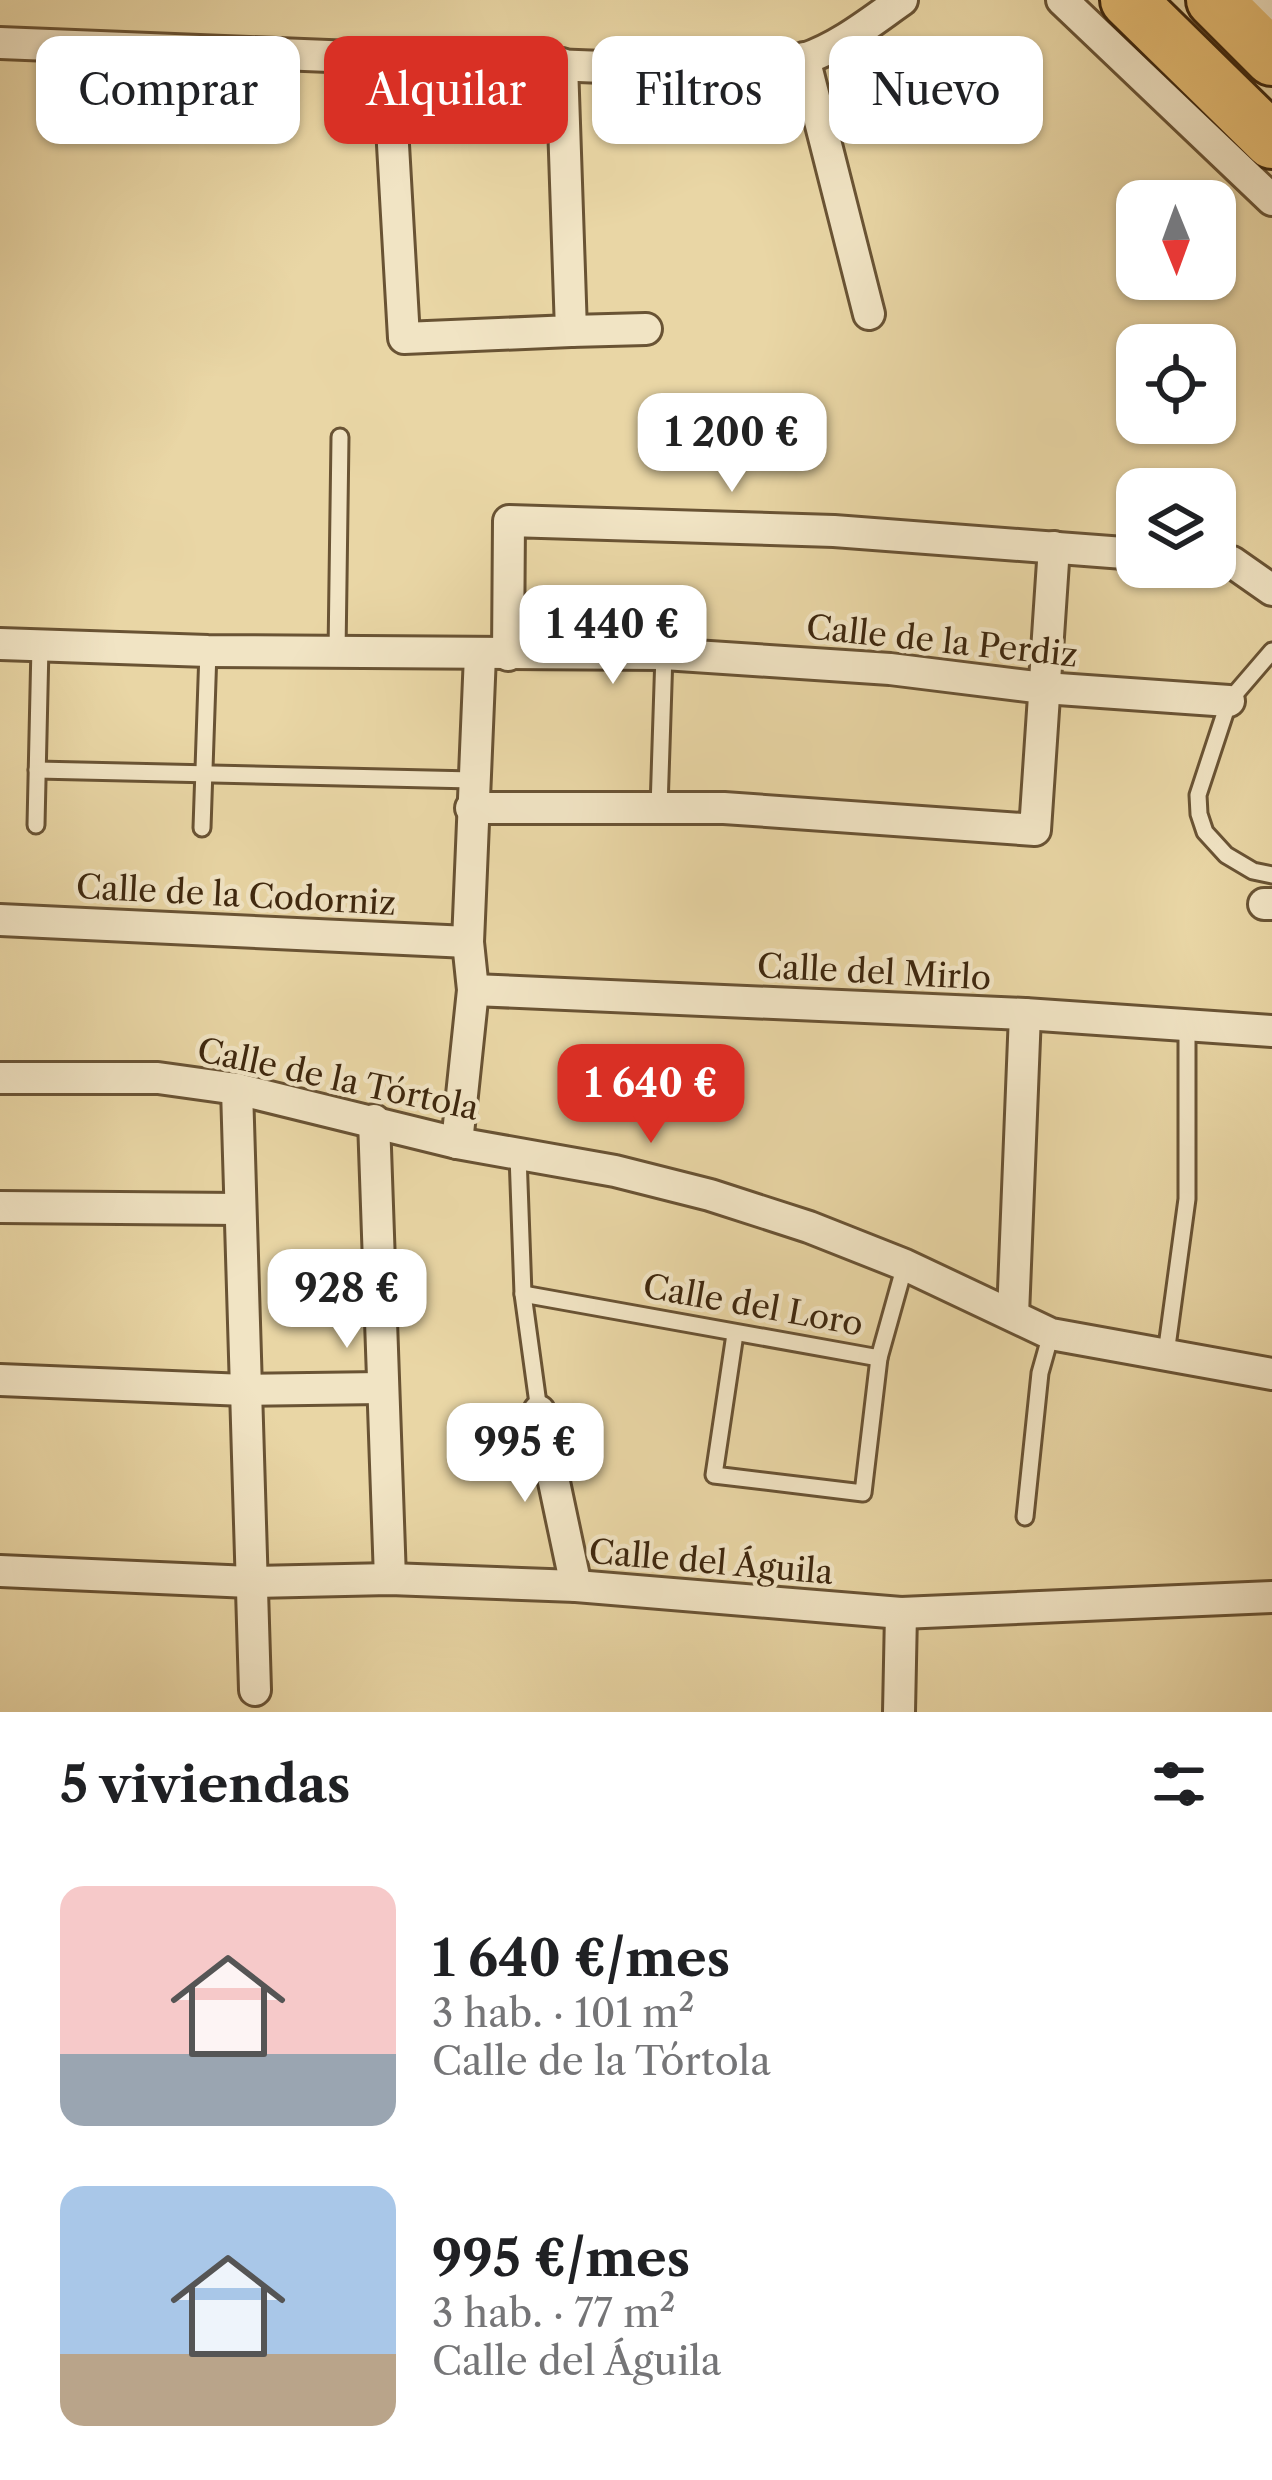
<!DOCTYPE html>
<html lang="es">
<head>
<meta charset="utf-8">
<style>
	:root { --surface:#fff; --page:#f6f6f6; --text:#202124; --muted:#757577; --accent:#d93025 }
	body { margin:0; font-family:"Libre Caslon Text",serif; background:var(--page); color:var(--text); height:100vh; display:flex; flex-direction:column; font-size:45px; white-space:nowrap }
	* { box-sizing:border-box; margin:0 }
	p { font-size:39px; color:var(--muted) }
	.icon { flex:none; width:66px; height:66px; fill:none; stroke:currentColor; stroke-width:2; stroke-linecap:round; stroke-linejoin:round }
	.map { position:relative; height:1712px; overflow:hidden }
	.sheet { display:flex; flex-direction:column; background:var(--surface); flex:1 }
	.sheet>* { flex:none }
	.banner { position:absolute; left:36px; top:36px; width:1200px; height:108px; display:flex; gap:24px }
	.needle { width:78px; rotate:179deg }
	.buttons { position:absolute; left:1116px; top:180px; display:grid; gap:24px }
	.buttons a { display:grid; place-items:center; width:120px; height:120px; border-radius:24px; background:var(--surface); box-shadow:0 3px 9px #0004; font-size:60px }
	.price { position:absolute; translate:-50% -102px; padding:0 27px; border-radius:24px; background:#fff; color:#222; font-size:39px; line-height:78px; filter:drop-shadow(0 3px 6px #0008) }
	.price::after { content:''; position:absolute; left:50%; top:72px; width:36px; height:27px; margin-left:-18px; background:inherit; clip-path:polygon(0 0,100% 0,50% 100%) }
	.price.current { background:var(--accent); color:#fff }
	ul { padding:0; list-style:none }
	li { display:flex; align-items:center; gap:36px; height:300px; padding:0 60px }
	li span { display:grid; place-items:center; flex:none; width:336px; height:240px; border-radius:24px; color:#555 }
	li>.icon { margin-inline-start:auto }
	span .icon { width:144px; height:144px; fill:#fffc; stroke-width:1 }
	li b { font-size:51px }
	h2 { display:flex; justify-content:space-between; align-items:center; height:144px; padding:0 60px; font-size:51px }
	.tag { padding:0 42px; border-radius:24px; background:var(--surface); box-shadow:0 3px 9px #0004; font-size:42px; line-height:108px }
	.tag.current { background:var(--accent); color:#fff }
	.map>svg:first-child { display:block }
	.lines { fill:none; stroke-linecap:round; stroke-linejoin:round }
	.lane-casing { stroke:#695334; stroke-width:21 }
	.street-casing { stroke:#695334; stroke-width:36 }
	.secondary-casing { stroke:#3e270e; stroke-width:48 }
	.highway-casing { stroke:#3e270e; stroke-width:60 }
	.lane { stroke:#f1e4c4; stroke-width:15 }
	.street { stroke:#f1e4c4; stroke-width:30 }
	.secondary { stroke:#f1e4c4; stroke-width:42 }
	.highway { stroke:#e4bb72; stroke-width:54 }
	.labels { text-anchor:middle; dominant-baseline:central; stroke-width:9; stroke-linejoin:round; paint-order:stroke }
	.street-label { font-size:33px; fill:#3e270e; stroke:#f1e4c4 }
</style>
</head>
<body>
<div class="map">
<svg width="1272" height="1712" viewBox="0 0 1272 1712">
	<rect width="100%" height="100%" fill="#e9d6a5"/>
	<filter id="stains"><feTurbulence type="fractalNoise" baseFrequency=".00167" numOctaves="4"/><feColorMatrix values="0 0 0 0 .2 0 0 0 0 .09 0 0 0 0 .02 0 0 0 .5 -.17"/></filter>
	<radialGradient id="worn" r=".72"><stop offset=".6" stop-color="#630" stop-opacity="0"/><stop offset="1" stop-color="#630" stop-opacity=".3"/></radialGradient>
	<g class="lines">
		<g class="lane-casing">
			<g id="lane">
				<path d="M1272,651L1229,701L1198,795L1199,814L1205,832L1226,855L1253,871L1272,875"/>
				<path d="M337,653L340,437"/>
				<path d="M37,770L473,780"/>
				<path d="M659,808L664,654"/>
				<path d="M36,825L40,646"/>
				<path d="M202,828L208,651"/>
				<path d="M518,1155L523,1294L539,1411"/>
				<path d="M523,1294L879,1358L905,1265"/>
				<path d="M735,1334L714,1475L863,1493L879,1358"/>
				<path d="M1166,1354L1187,1199V1027"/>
				<path d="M1025,1517L1040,1373L1051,1334"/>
			</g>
		</g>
		<g class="street-casing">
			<g id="street">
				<path d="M1062,0L1272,200"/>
				<path d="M0,43L680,70C720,68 765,71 804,59C840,47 872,21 902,0"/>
				<path d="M388,57L404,338L571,331L562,64"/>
				<path d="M804,58L869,314"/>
				<path d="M571,331L646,329"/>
				<path d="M1215,561L1232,562L1272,590"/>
				<path d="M0,644L208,651L664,654L890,669L1044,688L1229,701"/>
				<path d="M508,655L509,521L834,531L1137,554"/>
				<path d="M471,808H724L1035,830L1054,547"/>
				<path d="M1264,904H1272"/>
				<path d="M0,920L468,942"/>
				<path d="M473,990L1025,1014L1272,1031"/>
				<path d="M0,1078H158L237,1089L457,1143L615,1171L710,1195L809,1227L905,1265L1051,1334L1272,1374"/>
				<path d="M237,1089L255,1690"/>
				<path d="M374,1120L390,1579"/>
				<path d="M457,1143L473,990L468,942L480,655"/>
				<path d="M0,1207L239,1209"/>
				<path d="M1013,1315L1025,1014"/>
				<path d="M0,1380L245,1390L381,1388"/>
				<path d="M539,1411L576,1586"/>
				<path d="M0,1571L250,1582L390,1579L576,1586L901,1613L1272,1597"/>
				<path d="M899,1712L901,1613"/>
			</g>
		</g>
		<g class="secondary-casing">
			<path id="secondary" d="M1267,0L1272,5"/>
		</g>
		<g class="highway-casing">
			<g id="highway">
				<path d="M1128,0L1272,141"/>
				<path d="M1214,0L1272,58"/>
			</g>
		</g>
		<use href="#lane" class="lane"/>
		<use href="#street" class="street"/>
		<use href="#secondary" class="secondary"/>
		<use href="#highway" class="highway"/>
	</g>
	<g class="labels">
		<g class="street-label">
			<text transform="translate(942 641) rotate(6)">Calle de la Perdiz</text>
			<text transform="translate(236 895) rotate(3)">Calle de la Codorniz</text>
			<text transform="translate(874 972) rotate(3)">Calle del Mirlo</text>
			<text transform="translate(338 1079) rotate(12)">Calle de la Tórtola</text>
			<text transform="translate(753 1305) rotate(10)">Calle del Loro</text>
			<text transform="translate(711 1562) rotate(5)">Calle del Águila</text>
		</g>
	</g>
	<rect width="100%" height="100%" filter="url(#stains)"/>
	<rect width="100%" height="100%" fill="url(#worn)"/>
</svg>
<div class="buttons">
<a><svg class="needle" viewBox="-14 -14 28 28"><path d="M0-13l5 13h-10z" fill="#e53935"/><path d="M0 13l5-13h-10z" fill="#757577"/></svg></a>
<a><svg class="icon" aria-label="locate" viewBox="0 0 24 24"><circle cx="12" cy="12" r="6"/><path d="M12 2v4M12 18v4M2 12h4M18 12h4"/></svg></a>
<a><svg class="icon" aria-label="layers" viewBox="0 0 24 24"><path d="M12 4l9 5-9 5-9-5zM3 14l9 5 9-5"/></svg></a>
</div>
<b class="price" style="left:732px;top:495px">1 200 €</b>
<b class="price" style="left:613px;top:687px">1 440 €</b>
<b class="price current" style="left:651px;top:1146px">1 640 €</b>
<b class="price" style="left:347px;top:1351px">928 €</b>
<b class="price" style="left:525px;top:1505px">995 €</b>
<div class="banner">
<a class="tag">Comprar</a>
<a class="tag current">Alquilar</a>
<a class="tag">Filtros</a>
<a class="tag">Nuevo</a>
</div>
</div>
<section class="sheet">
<h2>5 viviendas<svg class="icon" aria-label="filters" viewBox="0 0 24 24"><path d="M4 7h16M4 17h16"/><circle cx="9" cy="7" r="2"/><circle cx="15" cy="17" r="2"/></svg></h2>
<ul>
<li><span style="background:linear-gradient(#f6c9c9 70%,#9aa5b1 0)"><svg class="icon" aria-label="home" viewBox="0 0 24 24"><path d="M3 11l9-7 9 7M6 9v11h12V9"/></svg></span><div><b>1 640 €/mes</b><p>3 hab. · 101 m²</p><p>Calle de la Tórtola</p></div></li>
<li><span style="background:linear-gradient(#a9c7e8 70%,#b9a48a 0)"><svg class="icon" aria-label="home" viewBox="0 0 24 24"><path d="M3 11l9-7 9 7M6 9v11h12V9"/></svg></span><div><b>995 €/mes</b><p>3 hab. · 77 m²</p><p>Calle del Águila</p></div></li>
</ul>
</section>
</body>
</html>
